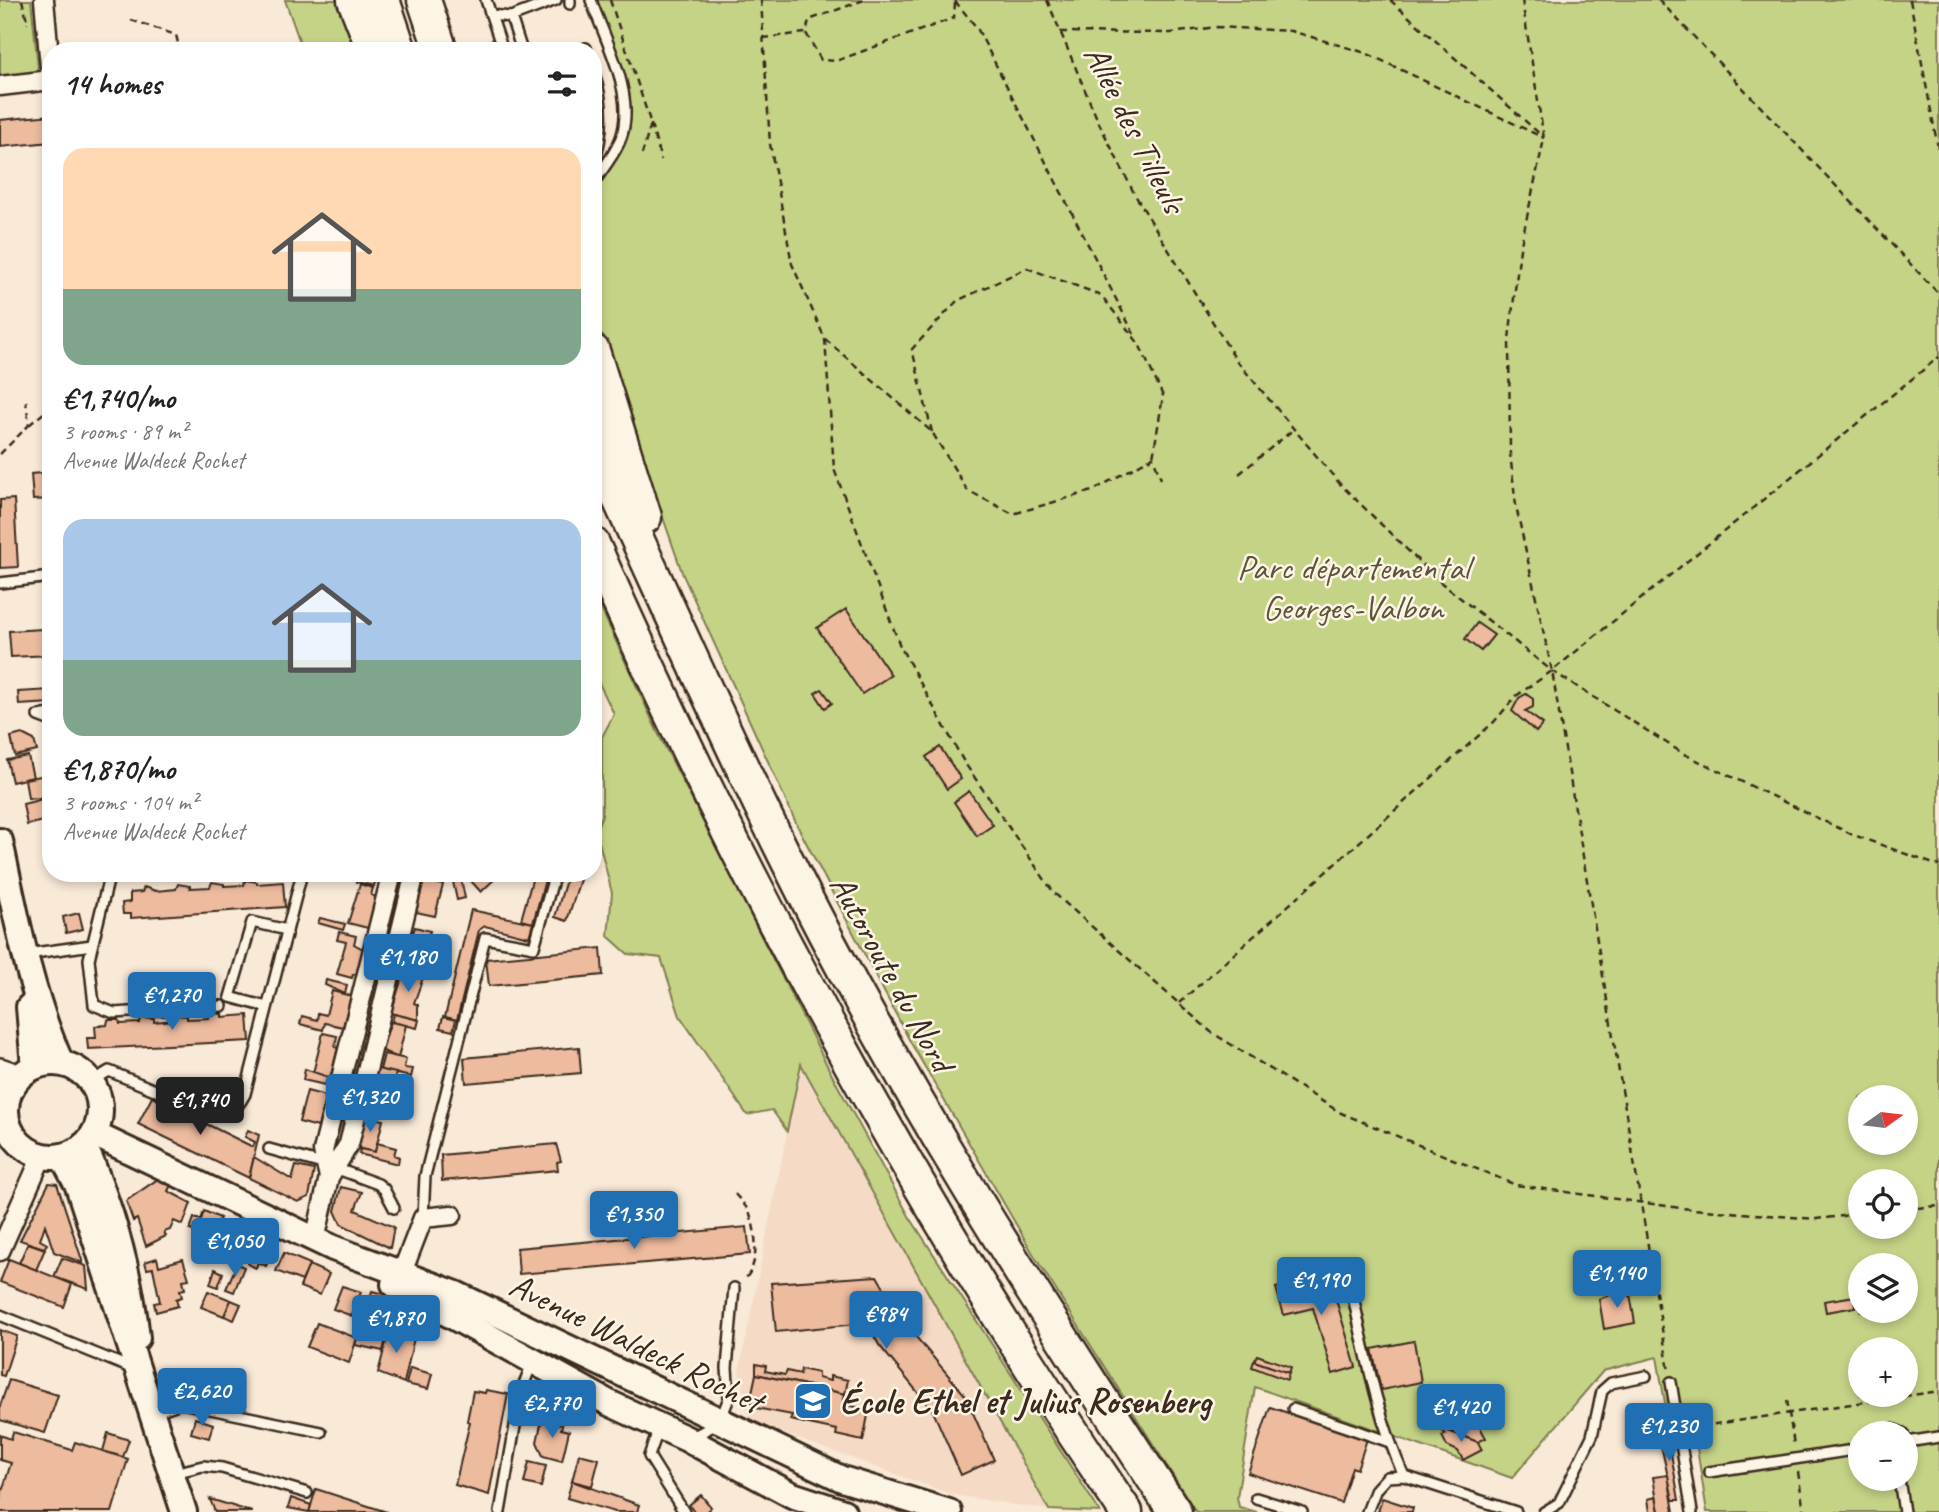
<!DOCTYPE html>
<html lang="en">
<head>
<meta charset="utf-8">
<style>
	:root { --surface:#fff; --page:#f6f6f6; --text:#222; --muted:#767676; --accent:#1f6fb2 }
	body { margin:0; font-family:Caveat,sans-serif; background:var(--page); color:var(--text); height:100vh; display:flex; flex-direction:column; font-size:26px; white-space:nowrap }
	* { box-sizing:border-box; margin:0 }
	p { font-size:23px; color:var(--muted) }
	.icon { flex:none; width:38px; height:38px; fill:none; stroke:currentColor; stroke-width:2; stroke-linecap:round; stroke-linejoin:round }
	.map { position:relative; flex:1; overflow:hidden }
	.side { position:absolute; left:42px; top:42px; width:560px; height:840px; display:flex; flex-direction:column; background:var(--surface); border-radius:28px; box-shadow:0 4px 10px #0003 }
	.side>* { flex:none }
	.needle { width:46px; rotate:76deg }
	.tools { position:absolute; left:1848px; top:1085px; display:grid; gap:14px }
	.tools a { display:grid; place-items:center; width:70px; height:70px; border-radius:50%; background:var(--surface); box-shadow:0 4px 10px #0003; font-size:35px }
	.price { position:absolute; translate:-50% -60px; padding:0 16px; border-radius:7px; background:var(--accent); color:#fff; font-size:23px; line-height:46px; filter:drop-shadow(0 2px 4px #0008) }
	.price::after { content:''; position:absolute; left:50%; top:42px; width:21px; height:16px; margin-left:-10px; background:inherit; clip-path:polygon(0 0,100% 0,50% 100%) }
	.price.active { background:#222; color:#fff }
	ul { padding:0; list-style:none }
	li { display:grid; align-content:center; gap:14px; height:371px; padding:0 21px }
	li span { display:grid; place-items:center; height:217px; border-radius:21px; color:#555 }
	li>.icon { margin-inline-start:auto }
	span .icon { width:126px; height:126px; fill:#fffc; stroke-width:1 }
	li b { font-size:30px }
	h2 { display:flex; justify-content:space-between; align-items:center; height:84px; padding:0 21px; font-size:30px }
	.map>svg:first-child { display:block }
	.built { fill:#f5dbc6 }
	.green { fill:#c5d387; stroke:#807e52; stroke-width:2; fill-rule:evenodd }
	.building { fill:#edbb9e; stroke:#3b2a1e; stroke-width:2 }
	.lines { fill:none; stroke-linecap:round; stroke-linejoin:round }
	.service-casing { stroke:#3b2a1e; stroke-width:14 }
	.minor-casing { stroke:#3b2a1e; stroke-width:23 }
	.tertiary-casing { stroke:#3b2a1e; stroke-width:26 }
	.secondary-casing { stroke:#3b2a1e; stroke-width:30 }
	.motorway-casing { stroke:#3b2a1e; stroke-width:37 }
	.path { stroke:#3b2a1e; stroke-width:2.5; stroke-dasharray:7 5; stroke-linecap:butt }
	.service { stroke:#fcf5e5; stroke-width:9 }
	.minor { stroke:#fcf5e5; stroke-width:18 }
	.tertiary { stroke:#fcf5e5; stroke-width:21 }
	.secondary { stroke:#fcf5e5; stroke-width:24 }
	.motorway { stroke:#fcf5e5; stroke-width:32 }
	.labels { text-anchor:middle; dominant-baseline:central; stroke-width:5; stroke-linejoin:round; paint-order:stroke }
	.street-label { font-size:35px; fill:#3b2a1e; stroke:#fcf5e5 }
	.park-label { font-size:35px; fill:#5e5438; stroke:#fcf5e5 }
	.poi-label { font-size:35px; font-weight:bold; fill:#3b2a1e; stroke:#fcf5e5; text-anchor:start }
</style>
</head>
<body>
<div class="map">
<svg width="1939" height="1512" viewBox="0 0 1939 1512">
	<rect width="100%" height="100%" fill="#f9e9d7"/>
	<filter id="ink" filterUnits="userSpaceOnUse"><feTurbulence type="fractalNoise" baseFrequency=".0143" numOctaves="2"/><feDisplacementMap in="SourceGraphic" scale="14" xChannelSelector="R" yChannelSelector="G"/><feConvolveMatrix kernelMatrix="1 2 1 2 8 2 1 2 1" color-interpolation-filters="sRGB"/></filter>
	<g filter="url(#ink)">
		<path class="built" d="M801,1063L1049,1510L953,1495L749,1421L739,1372Z"/>
		<g class="green">
			<path d="M0,0H31L38,68L32,75L0,80Z"/>
			<path d="M285,0H347L369,51H303Z"/>
			<path d="M591,0H1939V1512H1707L1691,1410L1667,1414L1657,1357L1603,1371L1512,1478L1255,1387L1237,1497L1239,1507L1257,1512H1196L1035,1257L911,1043L797,825L683,575L593,316V183L610,166L626,101ZM1860,1097H1906V1143H1860ZM1860,1181H1906V1227H1860ZM1860,1265H1906V1311H1860ZM1860,1349H1906V1395H1860ZM1860,1433H1906V1479H1860Z"/>
			<path d="M593,591L658,733L832,1075L909,1216L1100,1512L1049,1510L801,1064L787,1131L772,1110L747,1115L680,1016L661,958L628,954L608,936L612,893L596,830L602,815V737L614,714L593,671Z"/>
		</g>
		<g class="building">
			<path d="M51,115V142L0,147V120Z"/>
			<path d="M51,472V499L33,500L31,474Z"/>
			<path d="M14,499L18,567L0,568V500Z"/>
			<path d="M846,609L891,675L862,694L817,628Z"/>
			<path d="M1477,623L1494,635L1481,651L1465,639Z"/>
			<path d="M43,629H51V655L11,657L9,631Z"/>
			<path d="M822,689L832,703L825,708L815,693Z"/>
			<path d="M51,690V703L19,705L18,692Z"/>
			<path d="M1526,694L1533,699V707L1525,711L1543,724L1536,732L1512,711L1519,698Z"/>
			<path d="M22,734L34,740L37,751L15,756L11,737Z"/>
			<path d="M940,747L961,779L947,789L926,757Z"/>
			<path d="M28,756L33,777L12,782L7,760Z"/>
			<path d="M46,775L51,799L28,798L25,779Z"/>
			<path d="M969,791L993,825L977,836L954,802Z"/>
			<path d="M43,799L47,820L27,825L23,804Z"/>
			<path d="M359,873L376,879L374,886L356,882Z"/>
			<path d="M475,873H501L481,892L471,881Z"/>
			<path d="M534,873H547L533,923L521,920Z"/>
			<path d="M568,873H582L567,921L555,917Z"/>
			<path d="M461,879L465,898L457,900L453,882Z"/>
			<path d="M245,880L257,882V884L283,882L285,907L131,918V914H123L122,903L130,902V893L142,892L144,887L156,891L176,889L178,884L190,886V888L210,887L212,882L224,884V886L244,885Z"/>
			<path d="M424,880L443,885L435,916L416,912Z"/>
			<path d="M360,884L373,888L371,895L376,897L368,928L348,923Z"/>
			<path d="M471,910L533,923L529,937L485,926L479,930L457,1020L445,1017Z"/>
			<path d="M79,913L83,929L66,933L63,917Z"/>
			<path d="M320,918L345,924L343,930L318,923Z"/>
			<path d="M415,927L430,931L422,963L405,957Z"/>
			<path d="M339,932L356,936L354,944L363,949L356,975L353,974L352,978L337,974L346,942L337,940Z"/>
			<path d="M601,948L603,975L489,986L486,959Z"/>
			<path d="M408,960L423,964L421,972L406,968Z"/>
			<path d="M405,968L425,972L414,1003L418,1005V1020L391,1013Z"/>
			<path d="M326,980L347,985L345,994L325,985Z"/>
			<path d="M332,991L351,996L343,1027L325,1023L323,1030L300,1024L302,1016L317,1020L318,1013L326,1015Z"/>
			<path d="M210,1013L222,1014V1017L248,1015L250,1041L88,1049L87,1038H96L95,1026L107,1025L108,1020H119L120,1024L140,1023L141,1018L154,1019V1022L174,1020L176,1015L187,1016V1019L209,1018Z"/>
			<path d="M394,1014L419,1020L417,1028L392,1022Z"/>
			<path d="M443,1017L456,1020L453,1031L440,1028Z"/>
			<path d="M391,1022L406,1025L398,1058L381,1050Z"/>
			<path d="M323,1033L337,1036L335,1047L338,1048L331,1075L328,1077L313,1073Z"/>
			<path d="M579,1047L581,1073L466,1083L464,1058Z"/>
			<path d="M384,1054L406,1059L404,1068L413,1069L411,1077L380,1070Z"/>
			<path d="M305,1069L328,1077L325,1085L303,1080Z"/>
			<path d="M377,1069L396,1073L389,1105L369,1100Z"/>
			<path d="M307,1091L326,1096L318,1127L299,1122Z"/>
			<path d="M152,1097L253,1147L255,1142L245,1137L248,1130L259,1135L249,1178L138,1124Z"/>
			<path d="M368,1117L383,1120L375,1152L360,1149L358,1145L365,1119Z"/>
			<path d="M377,1143L396,1148L394,1155L399,1157L398,1164L359,1154L360,1149L375,1152Z"/>
			<path d="M556,1144L561,1161L557,1162L558,1170L442,1181L441,1155Z"/>
			<path d="M254,1157L292,1180L296,1166L314,1170L309,1197L298,1202L249,1178Z"/>
			<path d="M158,1179L171,1185L168,1191L191,1203L183,1225L174,1221L170,1230L164,1232L166,1236L146,1246L137,1219L133,1221L126,1201Z"/>
			<path d="M49,1183L57,1184L83,1263L54,1252L45,1225L40,1240L47,1244L44,1248L20,1240Z"/>
			<path d="M341,1187L362,1192L355,1210L394,1227L390,1248L341,1224L335,1211Z"/>
			<path d="M204,1211L220,1218L213,1234L198,1228L197,1233L190,1230L194,1218L201,1220Z"/>
			<path d="M747,1227L750,1254L519,1274L517,1248Z"/>
			<path d="M238,1235L253,1239L246,1255L231,1249Z"/>
			<path d="M255,1240L273,1249L266,1266L258,1262L256,1268L248,1264Z"/>
			<path d="M28,1243L45,1249L36,1270L19,1263Z"/>
			<path d="M284,1253L310,1264L302,1281L276,1271Z"/>
			<path d="M62,1258L86,1266L88,1289L54,1277Z"/>
			<path d="M157,1258L159,1266L183,1259L189,1279L183,1280L185,1289L180,1290L182,1297L176,1299L178,1306L156,1312L154,1303L160,1302L153,1268L147,1269L145,1262Z"/>
			<path d="M9,1259L72,1284L64,1307L0,1282Z"/>
			<path d="M237,1264L244,1267L234,1292L226,1289Z"/>
			<path d="M309,1265L329,1274L320,1295L300,1287Z"/>
			<path d="M215,1269L223,1273L218,1287L210,1284Z"/>
			<path d="M1328,1273L1356,1367L1333,1374L1313,1308L1284,1315L1276,1288Z"/>
			<path d="M877,1276L905,1324L965,1395L994,1460L961,1475L933,1411L879,1345L867,1323L776,1332L771,1283Z"/>
			<path d="M342,1286L361,1292L352,1316L333,1309Z"/>
			<path d="M208,1291L231,1300L224,1316L201,1307Z"/>
			<path d="M372,1291L397,1297L383,1351L355,1345L359,1332L378,1337L385,1306L369,1302Z"/>
			<path d="M1620,1291L1621,1295L1630,1294L1635,1323L1604,1329L1599,1299Z"/>
			<path d="M1855,1296L1856,1307L1826,1312L1824,1301Z"/>
			<path d="M231,1300L241,1304L234,1320L224,1316Z"/>
			<path d="M317,1323L357,1338L349,1363L307,1347Z"/>
			<path d="M390,1327L414,1338L404,1383L378,1373Z"/>
			<path d="M0,1330L17,1336L4,1376L0,1375Z"/>
			<path d="M1414,1341L1421,1382L1381,1390L1372,1349Z"/>
			<path d="M1257,1355L1291,1367L1289,1373L1254,1361Z"/>
			<path d="M1254,1361L1289,1373L1287,1380L1252,1367Z"/>
			<path d="M756,1364L766,1366L765,1371L785,1375L787,1371L800,1374L801,1369L818,1373V1378L830,1381V1376L848,1380L845,1394L756,1374Z"/>
			<path d="M410,1368L432,1374L428,1389L406,1384Z"/>
			<path d="M756,1374L845,1394L843,1404L869,1410L863,1441L836,1435L837,1430L790,1420L792,1415L756,1408L757,1404L750,1402Z"/>
			<path d="M9,1380L58,1395L45,1433L0,1420V1406Z"/>
			<path d="M486,1390L508,1394L489,1495L455,1485L470,1422L467,1421L473,1391L485,1393Z"/>
			<path d="M529,1396L541,1402L539,1413L527,1410Z"/>
			<path d="M1457,1400L1461,1407L1469,1404L1473,1413L1471,1421L1476,1420L1486,1438L1478,1442L1437,1427L1434,1421L1441,1417L1437,1409Z"/>
			<path d="M1270,1407L1367,1439L1357,1469L1352,1467L1341,1503L1248,1473Z"/>
			<path d="M195,1418L213,1424L209,1438L191,1433Z"/>
			<path d="M542,1420L559,1424L563,1422L561,1429L569,1431L562,1461L543,1456L537,1442Z"/>
			<path d="M1437,1427L1478,1442L1482,1450L1463,1460L1458,1451L1447,1446L1442,1436L1446,1434Z"/>
			<path d="M1667,1430L1679,1500H1673L1658,1431Z"/>
			<path d="M13,1432L72,1450L75,1442L128,1459L112,1512H0V1498L11,1463L0,1460V1435L11,1439Z"/>
			<path d="M108,1433L129,1440L123,1457L103,1451Z"/>
			<path d="M579,1454L599,1459L592,1486L572,1481Z"/>
			<path d="M529,1462L546,1466L541,1487L524,1483Z"/>
			<path d="M1668,1475L1674,1512H1659L1653,1477Z"/>
			<path d="M572,1481L639,1505L637,1512H615L567,1498Z"/>
			<path d="M316,1489L387,1512H309Z"/>
			<path d="M701,1495L711,1507L706,1512H694L689,1505Z"/>
			<path d="M1656,1497L1659,1512H1650L1648,1499Z"/>
			<path d="M291,1498L311,1505L309,1512L288,1508Z"/>
			<path d="M1382,1498L1413,1508L1412,1512H1378Z"/>
			<path d="M210,1499L252,1512H215Z"/>
		</g>
		<g class="lines">
			<g class="service-casing">
				<g id="service">
					<path d="M486,0L503,51"/>
					<path d="M591,0C604,37 631,86 624,126C621,148 604,166 593,184"/>
					<path d="M570,4V0"/>
					<path d="M491,15L511,17L556,0"/>
					<path d="M511,17L522,51"/>
					<path d="M586,48L587,51"/>
					<path d="M593,70C604,101 604,134 593,166"/>
					<path d="M0,583L51,577"/>
					<path d="M51,714L38,716L51,721"/>
					<path d="M110,873L89,959L94,1005L114,1013L222,1006"/>
					<path d="M27,954L92,945"/>
					<path d="M267,1007L230,997L252,922L287,930"/>
					<path d="M91,1082L109,1071L208,1112C227,1115 236,1112 245,1094L302,873"/>
					<path d="M269,1149L326,1165"/>
					<path d="M335,1168L378,1184L384,1189L394,1208"/>
					<path d="M423,1218L425,1176L485,938L534,947L555,873"/>
					<path d="M1354,1301C1367,1360 1379,1421 1404,1476"/>
					<path d="M0,1315L131,1368"/>
					<path d="M1671,1382L1692,1512"/>
					<path d="M1293,1409L1390,1442"/>
					<path d="M153,1413L181,1403L321,1432"/>
					<path d="M659,1428L649,1456L684,1512"/>
					<path d="M1882,1433L1892,1429L1903,1433"/>
					<path d="M694,1436L719,1423L729,1398L727,1368L734,1288"/>
					<path d="M1907,1442L1939,1437"/>
					<path d="M1709,1472L1860,1449"/>
					<path d="M174,1473L203,1466L222,1468L307,1493"/>
					<path d="M1899,1479L1904,1512"/>
					<path d="M1256,1498L1302,1512"/>
					<path d="M500,1512L521,1392L532,1363"/>
					<path d="M1367,1512L1376,1489L1387,1477L1404,1476L1516,1512"/>
					<path d="M1544,1512L1559,1503L1592,1436L1602,1391L1611,1383L1646,1376"/>
				</g>
			</g>
			<g class="minor-casing">
				<g id="minor">
					<path d="M44,0L51,78"/>
					<path d="M0,86L51,80"/>
					<path d="M329,1177L323,1151L392,873"/>
					<path d="M315,1240L329,1177L349,1144L415,873"/>
					<path d="M0,1251L42,1156"/>
					<path d="M401,1275L423,1218L452,1215"/>
				</g>
			</g>
			<g class="tertiary-casing">
				<g id="tertiary">
					<path d="M0,1069L20,1076"/>
					<path d="M0,1090L8,1096"/>
				</g>
			</g>
			<g class="secondary-casing">
				<g id="secondary">
					<path d="M0,841C16,916 30,993 61,1063"/>
					<path d="M29,1007L34,1067"/>
					<circle cx="53" cy="1110" r="47"/>
					<path d="M94,1134L333,1248L456,1294L842,1479L949,1512"/>
					<path d="M84,1145C111,1206 130,1272 137,1338"/>
					<path d="M62,1156L78,1186L184,1512"/>
					<path d="M394,1284L609,1403L687,1439L792,1495L843,1512"/>
				</g>
			</g>
			<g class="motorway-casing">
				<g id="motorway">
					<path d="M354,0L374,51"/>
					<path d="M383,0L400,51"/>
					<path d="M424,0L441,51"/>
					<path d="M593,351L645,517"/>
					<path d="M593,443C657,580 717,719 784,854C897,1083 1035,1299 1175,1512"/>
					<path d="M593,544C741,881 919,1208 1126,1512"/>
				</g>
			</g>
			<g class="path">
				<path d="M22,0L28,24"/>
				<path d="M610,0L651,124L642,154"/>
				<path d="M761,0L770,144L792,264L825,339L834,469L900,646L964,762L1054,893L1211,1032L1341,1113L1516,1185L1681,1208L1816,1219L1860,1214"/>
				<path d="M864,0L809,20L806,33L821,60L836,61L954,18L955,3"/>
				<path d="M1047,0L1098,121L1135,195L1236,360L1340,484L1439,581L1552,671L1684,754L1851,834L1939,866"/>
				<path d="M1390,0L1542,136"/>
				<path d="M1522,0L1544,139L1520,249L1509,339L1510,453L1516,506L1552,671L1669,1371"/>
				<path d="M1659,0L1939,294"/>
				<path d="M1910,0L1939,153"/>
				<path d="M955,1L977,28L1136,338"/>
				<path d="M131,20L176,35L180,51"/>
				<path d="M1060,32L1171,33L1217,27L1291,31L1366,53L1544,138"/>
				<path d="M763,38L805,33"/>
				<path d="M651,124L661,160"/>
				<path d="M50,241L51,245"/>
				<path d="M825,339L932,432L967,490L1013,514L1092,491L1153,457L1161,479"/>
				<path d="M29,425L51,407"/>
				<path d="M932,432L912,349L957,301L1027,268L1101,295L1139,344L1163,396L1153,457"/>
				<path d="M0,454L29,425L26,401"/>
				<path d="M1239,474L1294,429"/>
				<path d="M1179,1003L1494,722L1516,696L1552,671L1939,357"/>
				<path d="M735,1194C741,1201 749,1209 751,1217C757,1235 759,1266 744,1280"/>
				<path d="M1906,1209L1939,1206"/>
				<path d="M1787,1400L1794,1445"/>
				<path d="M1702,1426L1939,1391"/>
				<path d="M1798,1472L1804,1512"/>
			</g>
			<use href="#service" class="service"/>
			<use href="#minor" class="minor"/>
			<use href="#tertiary" class="tertiary"/>
			<use href="#secondary" class="secondary"/>
			<use href="#motorway" class="motorway"/>
		</g>
	</g>
	<defs>
		<g id="school-square" transform="scale(2.0125)"><rect x="-9" y="-9" width="18" height="18" rx="4" fill="#1f6fb2" stroke="#fcf5e5"/><path d="M0-5L7-2L0 1L-7-2ZM-4 1L0 2.5L4 1V4Q0 6-4 4Z" fill="#fff"/></g>
	</defs>
	<g fill-rule="evenodd">
		<use href="#school-square" x="813" y="1401"/>
	</g>
	<g class="labels">
		<g class="street-label">
			<text transform="translate(1135 129) rotate(63)">Allée des Tilleuls</text>
			<text transform="translate(892 973) rotate(61)">Autoroute du Nord</text>
			<text transform="translate(636 1343) rotate(26)">Avenue Waldeck Rochet</text>
		</g>
		<g class="park-label">
			<text x="1353" y="567">Parc départemental<tspan x="1353" dy="40">Georges-Valbon</tspan></text>
		</g>
		<g class="poi-label">
			<text x="840" y="1401">École Ethel et Julius Rosenberg</text>
		</g>
	</g>
</svg>
<div class="tools">
<a><svg class="needle" viewBox="-14 -14 28 28"><path d="M0-13l5 13h-10z" fill="#e53935"/><path d="M0 13l5-13h-10z" fill="#767676"/></svg></a>
<a><svg class="icon" aria-label="locate" viewBox="0 0 24 24"><circle cx="12" cy="12" r="6"/><path d="M12 2v4M12 18v4M2 12h4M18 12h4"/></svg></a>
<a><svg class="icon" aria-label="layers" viewBox="0 0 24 24"><path d="M12 4l9 5-9 5-9-5zM3 14l9 5 9-5"/></svg></a>
<a>+</a>
<a>−</a>
</div>
<b class="price" style="left:408px;top:994px">€1,180</b>
<b class="price" style="left:172px;top:1032px">€1,270</b>
<b class="price" style="left:370px;top:1134px">€1,320</b>
<b class="price active" style="left:200px;top:1137px">€1,740</b>
<b class="price" style="left:634px;top:1251px">€1,350</b>
<b class="price" style="left:235px;top:1278px">€1,050</b>
<b class="price" style="left:1617px;top:1310px">€1,140</b>
<b class="price" style="left:1321px;top:1317px">€1,190</b>
<b class="price" style="left:886px;top:1351px">€984</b>
<b class="price" style="left:396px;top:1355px">€1,870</b>
<b class="price" style="left:202px;top:1428px">€2,620</b>
<b class="price" style="left:552px;top:1440px">€2,770</b>
<b class="price" style="left:1461px;top:1444px">€1,420</b>
<b class="price" style="left:1669px;top:1463px">€1,230</b>
<section class="side">
<h2>14 homes<svg class="icon" aria-label="filters" viewBox="0 0 24 24"><path d="M4 7h16M4 17h16"/><circle cx="9" cy="7" r="2"/><circle cx="15" cy="17" r="2"/></svg></h2>
<ul>
<li><span style="background:linear-gradient(#ffd9b3 65%,#7fa58c 0)"><svg class="icon" aria-label="home" viewBox="0 0 24 24"><path d="M3 11l9-7 9 7M6 9v11h12V9"/></svg></span><div><b>€1,740/mo</b><p>3 rooms · 89 m²</p><p>Avenue Waldeck Rochet</p></div></li>
<li><span style="background:linear-gradient(#a9c7e8 65%,#7fa58c 0)"><svg class="icon" aria-label="home" viewBox="0 0 24 24"><path d="M3 11l9-7 9 7M6 9v11h12V9"/></svg></span><div><b>€1,870/mo</b><p>3 rooms · 104 m²</p><p>Avenue Waldeck Rochet</p></div></li>
</ul>
</section>
</div>
</body>
</html>
